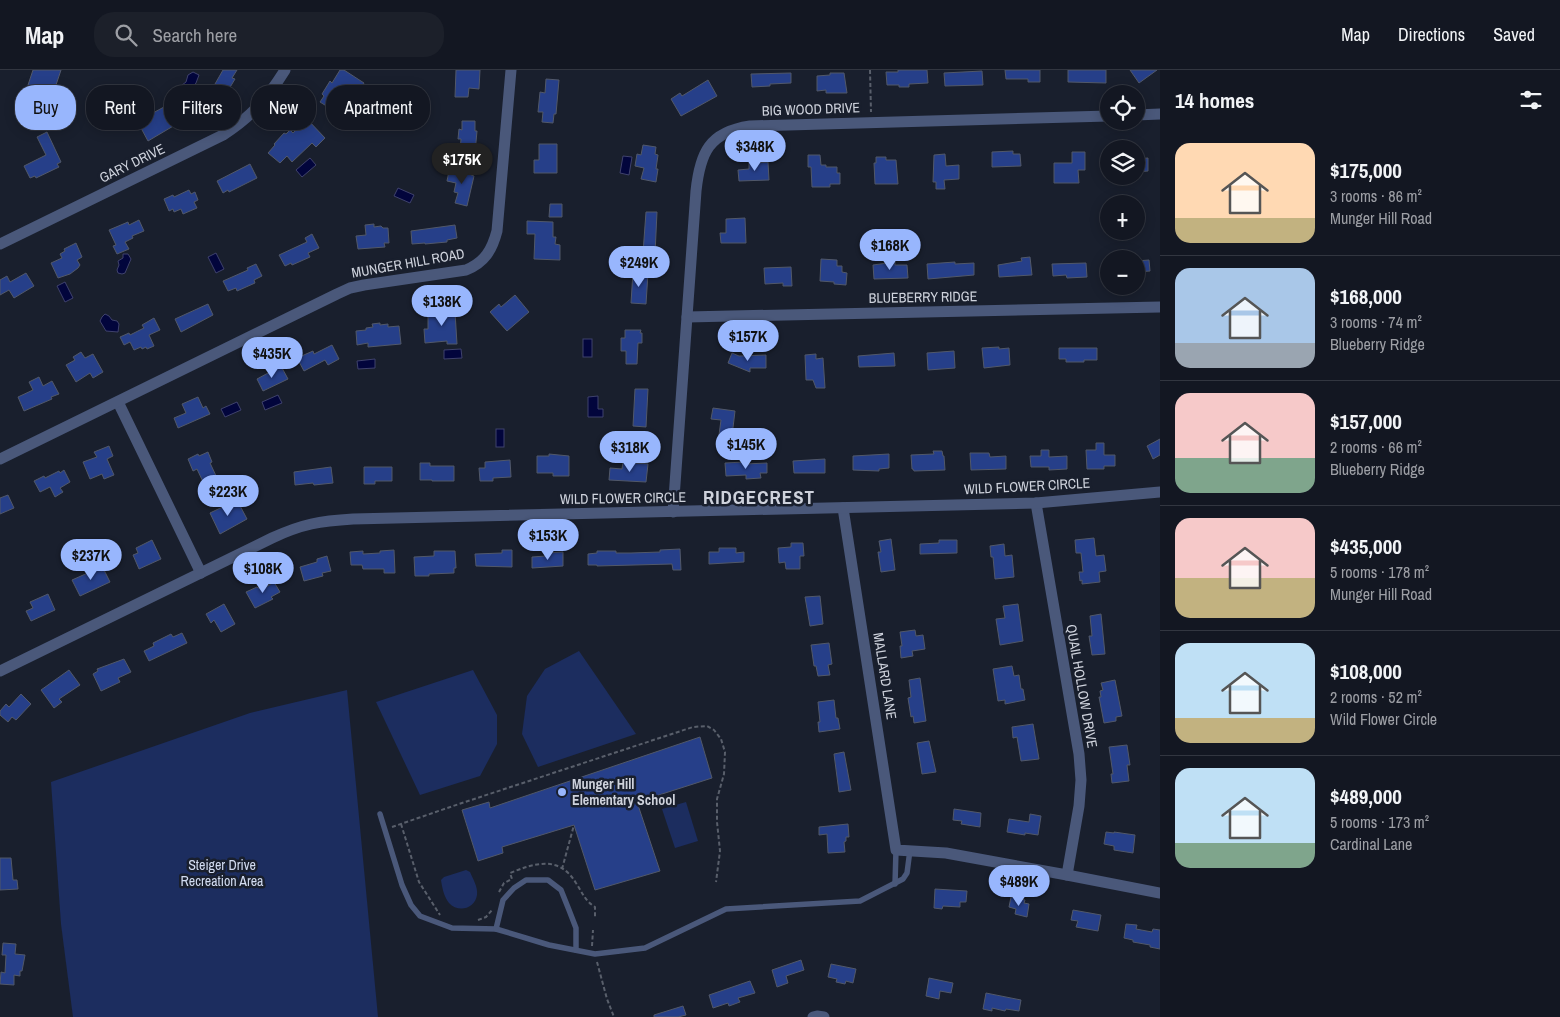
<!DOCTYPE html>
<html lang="en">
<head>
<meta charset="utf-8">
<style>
	:root { --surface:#131722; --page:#1c202a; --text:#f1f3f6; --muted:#9d9fa5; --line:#323640; --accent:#98b6fd }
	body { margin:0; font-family:"Archivo Narrow",sans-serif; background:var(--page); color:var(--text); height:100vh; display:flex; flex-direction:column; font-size:19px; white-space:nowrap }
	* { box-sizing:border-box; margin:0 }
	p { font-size:16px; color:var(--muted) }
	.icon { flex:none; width:28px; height:28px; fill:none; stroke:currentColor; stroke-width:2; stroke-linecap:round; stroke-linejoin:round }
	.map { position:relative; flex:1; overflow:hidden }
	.drawer { display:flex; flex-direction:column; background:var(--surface); width:400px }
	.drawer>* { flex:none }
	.banner { position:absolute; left:15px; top:15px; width:475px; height:45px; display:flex; gap:10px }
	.controls { position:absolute; left:1100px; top:15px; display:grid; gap:10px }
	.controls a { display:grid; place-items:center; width:45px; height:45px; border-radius:50%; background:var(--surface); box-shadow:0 2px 12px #0003,0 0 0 1px var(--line); font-size:25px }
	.price { position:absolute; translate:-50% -42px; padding:0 11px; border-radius:18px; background:var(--accent); color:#111; font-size:16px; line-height:32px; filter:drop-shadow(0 1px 2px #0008) }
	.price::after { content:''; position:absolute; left:50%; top:30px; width:15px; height:11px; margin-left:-8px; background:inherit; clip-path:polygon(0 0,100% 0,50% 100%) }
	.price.current { background:#222; color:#fff }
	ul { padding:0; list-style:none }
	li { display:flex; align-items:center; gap:15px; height:125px; padding:0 15px }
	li+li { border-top:1px solid var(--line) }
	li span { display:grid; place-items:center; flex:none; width:140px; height:100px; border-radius:15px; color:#555 }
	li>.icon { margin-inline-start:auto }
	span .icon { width:60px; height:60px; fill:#fffc; stroke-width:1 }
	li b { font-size:21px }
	h2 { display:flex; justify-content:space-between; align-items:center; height:60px; padding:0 15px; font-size:21px }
	.pill { padding:0 18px; border-radius:20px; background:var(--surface); box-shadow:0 2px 12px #0003,0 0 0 1px var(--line); font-size:18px; line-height:45px }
	.pill.current { background:var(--accent); color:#111 }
	header { display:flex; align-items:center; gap:30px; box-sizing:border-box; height:70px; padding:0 25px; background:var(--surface); border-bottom:1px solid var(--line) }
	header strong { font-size:24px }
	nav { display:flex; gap:28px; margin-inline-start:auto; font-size:18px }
	.search { width:350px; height:45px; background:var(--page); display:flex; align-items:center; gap:12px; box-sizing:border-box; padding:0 18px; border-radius:20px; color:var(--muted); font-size:19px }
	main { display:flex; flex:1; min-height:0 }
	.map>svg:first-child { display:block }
	.green { fill:#1c2d5f }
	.water { fill:#02053c; stroke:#3f426c }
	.building { fill:#263f89; stroke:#515869 }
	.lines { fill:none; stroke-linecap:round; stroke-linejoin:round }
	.path { stroke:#595f6b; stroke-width:2; stroke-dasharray:4 2.5; stroke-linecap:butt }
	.lane { stroke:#4a587a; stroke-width:5.5 }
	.street { stroke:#4a587a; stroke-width:11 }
	.poi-dot { fill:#98b6fd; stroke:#191f2d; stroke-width:2 }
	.labels { text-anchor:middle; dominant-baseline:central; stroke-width:5; stroke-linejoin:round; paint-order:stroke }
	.street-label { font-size:14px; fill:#ced2dc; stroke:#191f2d }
	.poi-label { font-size:14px; font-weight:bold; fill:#ced2dc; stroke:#191f2d; text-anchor:start }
	.park-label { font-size:14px; fill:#d2dcf1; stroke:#191f2d }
	.district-label { font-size:19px; font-weight:bold; letter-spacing:1px; fill:#ced2dc; stroke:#191f2d }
</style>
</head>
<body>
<header>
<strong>Map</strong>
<div class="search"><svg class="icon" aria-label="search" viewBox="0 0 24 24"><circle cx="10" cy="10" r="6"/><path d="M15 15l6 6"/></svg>Search here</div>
<nav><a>Map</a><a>Directions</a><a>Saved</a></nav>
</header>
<main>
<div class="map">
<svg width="1160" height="947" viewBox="0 0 1160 947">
	<rect width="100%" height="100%" fill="#191f2d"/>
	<g class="green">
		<path d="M579,581L636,664L538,697L522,664L527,626L545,599Z"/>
		<path d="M473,600L497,645V674L480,706L420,725L376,632Z"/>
		<path d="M347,620L378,947H73L61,854L51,712L250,643Z"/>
		<path d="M686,732L698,771L675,778L662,739Z"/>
		<path d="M466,800L470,802C473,809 478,817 477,825C475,839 458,843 449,833C444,827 442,817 441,810L444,807Z"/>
	</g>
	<g class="water">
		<path d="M193,2L199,5L196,13L190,21L185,22L182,15L186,12L188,5Z"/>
		<path d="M623,86L632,87L629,105L620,103Z"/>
		<path d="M310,88L316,95L302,107L296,100Z"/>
		<path d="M398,118L414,125L410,133L394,126Z"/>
		<path d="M216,183L224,199L216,203L208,187Z"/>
		<path d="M123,184H128L131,189L125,203L122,204L118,203L117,200L119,195L118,191L123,188Z"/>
		<path d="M65,212L73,228L65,232L57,216Z"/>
		<path d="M105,244L109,246L112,250L117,251L119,254L118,262L106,261L100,251L102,247Z"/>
		<rect x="583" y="269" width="9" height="18"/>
		<path d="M461,279L462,288L444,289V280Z"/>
		<path d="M375,289V298L358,299L357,291Z"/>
		<path d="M278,325L282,333L265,340L262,332Z"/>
		<path d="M598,326V339H603V347H588V327Z"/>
		<path d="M237,332L241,340L225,347L221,339Z"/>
		<rect x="496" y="359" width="8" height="18"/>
	</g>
	<g class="building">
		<path d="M33,0H61L56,15L70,31L60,40L41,19L28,15Z"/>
		<path d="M223,0H237L232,8L235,9L223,29L220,26L216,34L201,25L205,17L211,21Z"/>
		<path d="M340,0H344L364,13L358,23L351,18L336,42L320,32L324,26L322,24L330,11L332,13Z"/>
		<path d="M456,0H480L479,19L469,18L468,27H455Z"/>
		<path d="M898,0H927L928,13L909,14V17H899V15H887L886,2H898Z"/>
		<path d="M1005,0H1040V12H1028V9H1006Z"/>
		<path d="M1068,0H1106V13L1068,12Z"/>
		<path d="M1130,0H1157L1139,13Z"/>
		<path d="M982,1L983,15L945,16L944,3Z"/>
		<path d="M791,3V13L770,14V16L752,17L751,4Z"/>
		<path d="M830,3H844L847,23H826V20L817,21V6L830,5Z"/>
		<path d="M546,9L559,10L556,44H554L553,53L542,52L543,42H538L540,22L545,23Z"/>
		<path d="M708,10L717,26L681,46L671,29L680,23L682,26Z"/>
		<path d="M164,37L166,40L171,37L179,51L174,54L175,55L148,71L141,58L146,55L144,44H151Z"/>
		<path d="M307,49L325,68L316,77L312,73L292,92L287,86L280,93L268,83L275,75L274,74L284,63L286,64L290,60L293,63Z"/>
		<path d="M462,51H475V61H477L475,83L460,82L461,69H458L459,59L462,60Z"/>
		<path d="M47,62L61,92L57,94L59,97L36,108L35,106L30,108L24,96L46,85L37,67Z"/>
		<path d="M539,74H557V103H534V90H539Z"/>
		<path d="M643,75L656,77L655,84L658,85L656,99H658L656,112L641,109L644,98L635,96L637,84L641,85Z"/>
		<path d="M1013,81V84H1020L1021,96L992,97V82Z"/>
		<path d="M1072,82H1085V100H1078L1079,113H1054V93H1072Z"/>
		<path d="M945,84L946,96L959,95V109L944,110L945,119H936V112H933L934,85Z"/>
		<path d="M808,85H820L821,95H826V97H837V103H840V114H830V117H812L811,97H808Z"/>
		<path d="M876,87H886V90H896L898,114H875L874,93H876Z"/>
		<path d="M1148,88V101L1136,102V89Z"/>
		<path d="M768,92L769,110L739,111L738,100L749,99V93Z"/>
		<path d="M250,94L257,108L229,122L228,120L223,123L217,111Z"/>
		<path d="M459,98L472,101L471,105L474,106L467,136L455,133L458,123L454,122L456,113L447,111L449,101L458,103Z"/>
		<path d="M189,120L191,124L195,122L198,130L194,132L197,138L183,144L181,139L174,142L173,139L169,141L164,129L173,125L174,127Z"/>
		<path d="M550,134H562V147H549Z"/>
		<path d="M646,142H657L655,184L643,183Z"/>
		<path d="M745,148L746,173H721L720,163H726V149Z"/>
		<path d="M139,150L144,161L132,166L133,168L125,172L129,179L117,184L113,176L116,175L109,160L128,152L129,155Z"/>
		<path d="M527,151L553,152V167H556L555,174L560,175V190L534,189L535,164H527Z"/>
		<path d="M374,154V157L381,156L383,158H388L389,173H384L385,177L358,179L356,166L366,165L365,155Z"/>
		<path d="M455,155L457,168L447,170V172L425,174V173L412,174L411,161Z"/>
		<path d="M312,164L319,178L308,183L310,187L292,195L291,193L285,196L279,185L307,172L305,168Z"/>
		<path d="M76,173L82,187L77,190L80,195L78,198L70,204L58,208L51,193L62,188L60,184L65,181L64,179Z"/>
		<path d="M1030,187L1032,205L999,207L998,195L1022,191L1021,188Z"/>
		<path d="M821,189L837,190V196H842V202L847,203L846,215L834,214V212L820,211Z"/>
		<path d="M1149,190L1150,201L1136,202V191Z"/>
		<path d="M895,192V195H907L908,208L874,209L873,195Z"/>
		<path d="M955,192V194L974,193V205L928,209L927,194Z"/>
		<path d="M1086,193L1087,207L1067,208L1066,205L1053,206L1052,194Z"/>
		<path d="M256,194L262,206L254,210L255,213L237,221L236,218L228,221L223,211L248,200L247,198Z"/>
		<path d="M791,197L792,216H783V213L765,214L764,198Z"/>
		<path d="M633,202L648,203L646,234L631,233Z"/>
		<path d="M26,203L34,216L14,228L9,220L0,225V210L7,206L10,212Z"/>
		<path d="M515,225L529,242L507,261L490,242L499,234L501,237Z"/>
		<path d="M208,234L213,245L181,262L175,249Z"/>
		<path d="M452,238V242H455L457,274H447V271L425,273L424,259H428V245L430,243L440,242V239Z"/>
		<path d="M154,248L160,260L149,265L154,276L147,279L146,277L142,279L141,277L134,280L130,272L124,275L120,267L129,263L130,265L144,258L142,255Z"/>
		<path d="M380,253V255L388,254V257L399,256L401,274L368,277V273L357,275L356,261L366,260V258L373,257L372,254Z"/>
		<path d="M625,260H641L640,263H642V273H638L637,294H626V281H621V268H625Z"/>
		<path d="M332,275L339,289L328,295L325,290L304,301L297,288L313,281L314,284Z"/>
		<path d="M999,277V279L1009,278L1010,295L984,298L982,278Z"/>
		<path d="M1059,278H1097V290H1084V292H1066V289H1059Z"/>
		<path d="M954,281L955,298L928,300L927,283Z"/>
		<path d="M81,282L85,288L93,284L103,302L93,308L90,303L76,312L66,295L75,290L73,287Z"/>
		<path d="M732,283L739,286L766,285V298H750V302L728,293Z"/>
		<path d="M894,283L895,296L859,297L858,286Z"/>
		<path d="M816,284V289L823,288L825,318H816L813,310H806L805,285Z"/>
		<path d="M281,296L288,309L263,321L257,309Z"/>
		<path d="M39,307L43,316L52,311L59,324L51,327L52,329L24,341L18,327L33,320L29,312Z"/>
		<path d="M635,319H648L646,357L633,356Z"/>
		<path d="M198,327L203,338L206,336L210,344L178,358L174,348L186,343L182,334Z"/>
		<path d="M713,338L735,341L732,366L719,365L721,350L711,349Z"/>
		<path d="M1160,369V385L1153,389L1147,376Z"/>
		<path d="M1096,373H1104V385H1115V396H1104V399H1087L1086,380H1096Z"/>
		<path d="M109,376L113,386L107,389L114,405L104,409L102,404L90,409L83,392L97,387L94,382Z"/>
		<path d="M1041,380H1049V387L1067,386V399L1049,400V397H1031L1030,386H1041Z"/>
		<path d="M933,381H942L943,386H944L945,400L914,401L913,399H912L911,385L934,384Z"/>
		<path d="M208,382L212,392L210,393L218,410L205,416L197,399L193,401L188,389L198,384L199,386Z"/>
		<path d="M970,383H989L990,387L1006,386V399L971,400Z"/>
		<path d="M549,384L569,386V406H553V403H537V386H549Z"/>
		<path d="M889,384V398L879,399V401L853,400V386Z"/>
		<path d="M825,389V403H794L793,391Z"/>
		<path d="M510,390L511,407L493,408V411H480L479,398H485V392Z"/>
		<path d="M623,392L648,394L646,412L609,410L610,398L622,399Z"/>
		<path d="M744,392L745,394L767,393V403H760L761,408L746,409V405L726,406L725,393Z"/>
		<path d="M420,393H430V396H454V411H432V410H420Z"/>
		<path d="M331,397L333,413L314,415L313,413L295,415L294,402Z"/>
		<path d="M364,397H392V411H375V414H364Z"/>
		<path d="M64,400L70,412L60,418L63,422L55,427L50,417L40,422L34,411L44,406L45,408L59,401L60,403Z"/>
		<path d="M8,425L14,438L0,444V428Z"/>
		<path d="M237,430L247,449L220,464L210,443Z"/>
		<path d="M1094,468L1096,486L1104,485L1106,501L1099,502L1100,512L1082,514V510L1080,511L1079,502H1083L1081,483H1076L1075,470Z"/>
		<path d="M891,469L895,500L881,502L878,482H881L879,471Z"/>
		<path d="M152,470L161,489L139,499L133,485L138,483L136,478Z"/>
		<path d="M939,470H957V483L920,484V474L939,473Z"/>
		<path d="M791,473H803L804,486H800V499H786L785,492L779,493L778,478L791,477Z"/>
		<path d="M1004,474L1005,486L1012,485L1014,507L995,509L993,487H991L990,476Z"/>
		<path d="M719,478H736V483L744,482V492L709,494V482H719Z"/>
		<path d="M680,479L681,500H673L672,494L597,496V495H588V484L597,483V481H616V483H631L660,482V480Z"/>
		<path d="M394,480L395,503H384V499H363L362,495H351L350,482L363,481V484L380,483V481Z"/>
		<path d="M502,480H512V497L476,496L475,484L502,483Z"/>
		<path d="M434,481H455L456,498H454V503L429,504V506H415L414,487L434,486Z"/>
		<path d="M563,482V496L532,498V487L546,486V483Z"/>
		<path d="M327,486L331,501L322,503L323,506L304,511L300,497L317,492V489Z"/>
		<path d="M99,498L101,501L104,500L110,512L80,526L72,510Z"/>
		<path d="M274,512L280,522L271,527L273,529L255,538L246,522L257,517L258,518L265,515L266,517Z"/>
		<path d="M48,524L55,540L31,551L26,541L33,538L30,532Z"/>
		<path d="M820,526L823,554L810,556L805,527Z"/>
		<path d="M224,534L235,554L221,562L214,550L211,553L206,544Z"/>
		<path d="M1018,534L1023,571L1000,575L996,549L1005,548L1003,536Z"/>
		<path d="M1101,544L1105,584L1092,585L1089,566H1092L1090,546Z"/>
		<path d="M915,560L916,566L923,565L925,579L912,581L913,586L901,588L900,576H902L900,562Z"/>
		<path d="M182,563L187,573L149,591L144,581L154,576L153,573L171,564L173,567Z"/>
		<path d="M829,573L832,594L828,595L830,605L818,606L816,596H814L811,575Z"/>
		<path d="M124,589L131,602L118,608L120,612L101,621L93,604L98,601L97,599Z"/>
		<path d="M1012,596L1014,606L1019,605L1021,619H1023L1025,630L1005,634V630L998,631L993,599Z"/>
		<path d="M69,600L80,615L59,629L62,632L54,638L41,620Z"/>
		<path d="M920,608L926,651L914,653L913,646L911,647L908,628L911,627L909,610Z"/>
		<path d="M1115,610L1122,646L1116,647V651L1104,653L1099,627H1101L1100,621L1103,620L1101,613Z"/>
		<path d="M21,624L31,634L16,650L12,647L8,652L0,645V641L6,634L9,637Z"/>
		<path d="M834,630L836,648H838L840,659L819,662L818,652H820L818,632Z"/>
		<path d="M1033,654L1039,689L1021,691L1017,667L1013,668L1012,657Z"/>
		<path d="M700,667L712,708L637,732L660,801L595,820L574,755L502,777L503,783L478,791L462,740L489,732L490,738Z"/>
		<path d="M929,671L936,702L922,704L917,673Z"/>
		<path d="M1127,675L1130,695H1127L1129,711L1112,713L1111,704H1113L1109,677Z"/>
		<path d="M844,682L851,720L839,722L834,684Z"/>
		<path d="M954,739L981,743L980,757L961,754L962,751L953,750Z"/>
		<path d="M1030,744L1041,746L1038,765L1025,763V765L1007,762L1009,749L1029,752Z"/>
		<path d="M848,754L849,767H846V771L844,772L845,782L828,783L827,764L819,765V757Z"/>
		<path d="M1106,762L1114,763V762L1135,765L1133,783L1114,780V776L1104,774Z"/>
		<path d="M0,788H11L13,810H17L18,819L0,820Z"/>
		<path d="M935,819L967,821L966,832H960V837L943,836L942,839L934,838Z"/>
		<path d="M1011,827L1025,830L1024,833L1029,834L1027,847L1015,844L1016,839L1009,837Z"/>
		<path d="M1073,840L1101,845L1098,861L1076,857L1078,851L1071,850Z"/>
		<path d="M1126,854L1137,855L1136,859L1152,862L1153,859L1160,860V879L1150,877V875L1133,872V870L1124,868Z"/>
		<path d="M3,873L16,874L15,884L25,885L22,901H20V906L14,905V915L0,914L1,902L5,903L6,885H2Z"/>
		<path d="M801,890L804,900L786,906L788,913L777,917L772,900Z"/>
		<path d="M831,894L856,899L853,913L846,911L845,914L836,912L837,909L828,907Z"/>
		<path d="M929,908L953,913L951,923L940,921L939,929L926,926Z"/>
		<path d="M750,911L755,923L738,928L740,932L729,936L728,933L713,938L709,925Z"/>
		<path d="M986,923L1021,930L1019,941L1006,939L1005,941L992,938V941L983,939Z"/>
		<path d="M683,936L686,945L678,947H654V945Z"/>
	</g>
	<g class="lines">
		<g class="path">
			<path d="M870,0L871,42"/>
			<path d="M401,754L419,812L440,845"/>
			<path d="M392,757L459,734L693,657L707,656L714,660L721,669L725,682L724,704L717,729V752L720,781L716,812"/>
			<path d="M562,799L574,755"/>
			<path d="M499,822L504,813L512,809L510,803C535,793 559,785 576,813C582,822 585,831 595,837V847"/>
			<path d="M478,850L486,847L492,840"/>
			<path d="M592,876L593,860"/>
			<path d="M597,892L607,929L614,947"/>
		</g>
		<g class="lane">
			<path d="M380,744L402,815L411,835L420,846L452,858L496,859L549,875L595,884L645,878L726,839L860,831L903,809L907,803L910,780"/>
			<path d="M895,814L896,780"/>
			<path d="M496,859L503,830L514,818L526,810H548L561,820L569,840L576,858V880"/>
		</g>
		<g class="street">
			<path d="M1136,45L1160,44"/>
			<path d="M0,174L223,65C251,47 267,29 285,0"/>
			<path d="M687,247L1160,237"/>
			<path d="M118,332L201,503"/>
			<path d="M0,389L337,224L350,218L364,215L466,200C485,192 492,180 497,161L511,0"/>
			<path d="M1036,433L1079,684L1081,710L1079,736L1067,805"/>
			<path d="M843,438L896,780L946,783L1067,805L1160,823"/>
			<path d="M673,442L696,121C700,83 709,62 750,56L1109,46"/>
			<path d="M0,601L272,468C302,454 320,451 353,449L1036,433L1160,422"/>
			<path d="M813,947L817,946L824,947"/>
		</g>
	</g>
	<circle class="poi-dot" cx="562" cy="722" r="5"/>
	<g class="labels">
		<g class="street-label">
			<text transform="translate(811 39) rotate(-2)">BIG WOOD DRIVE</text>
			<text transform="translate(132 93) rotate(-26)">GARY DRIVE</text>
			<text transform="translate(408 193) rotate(-10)">MUNGER HILL ROAD</text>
			<text transform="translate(923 227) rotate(-1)">BLUEBERRY RIDGE</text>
			<text transform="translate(1027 416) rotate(-3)">WILD FLOWER CIRCLE</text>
			<text transform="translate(623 428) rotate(-1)">WILD FLOWER CIRCLE</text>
			<text transform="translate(885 606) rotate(81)">MALLARD LANE</text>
			<text transform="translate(1082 616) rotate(80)">QUAIL HOLLOW DRIVE</text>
		</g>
		<g class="poi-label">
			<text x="572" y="714">Munger Hill<tspan x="572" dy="16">Elementary School</tspan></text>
		</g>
		<g class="park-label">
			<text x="222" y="795">Steiger Drive<tspan x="222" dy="16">Recreation Area</tspan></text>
		</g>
		<g class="district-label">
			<text x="759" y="427">RIDGECREST</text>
		</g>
	</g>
</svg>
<div class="controls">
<a><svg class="icon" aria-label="locate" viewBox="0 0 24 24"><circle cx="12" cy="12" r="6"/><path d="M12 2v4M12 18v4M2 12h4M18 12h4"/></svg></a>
<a><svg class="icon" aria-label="layers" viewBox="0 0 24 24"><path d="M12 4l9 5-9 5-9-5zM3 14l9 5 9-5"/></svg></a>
<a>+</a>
<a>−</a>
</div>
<b class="price" style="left:755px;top:102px">$348K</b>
<b class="price current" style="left:462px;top:115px">$175K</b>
<b class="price" style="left:890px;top:201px">$168K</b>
<b class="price" style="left:639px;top:218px">$249K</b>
<b class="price" style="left:442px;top:257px">$138K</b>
<b class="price" style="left:748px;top:292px">$157K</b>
<b class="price" style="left:272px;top:309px">$435K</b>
<b class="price" style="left:746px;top:400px">$145K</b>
<b class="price" style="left:630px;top:403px">$318K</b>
<b class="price" style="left:228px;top:447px">$223K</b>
<b class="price" style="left:548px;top:491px">$153K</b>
<b class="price" style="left:91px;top:511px">$237K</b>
<b class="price" style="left:263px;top:524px">$108K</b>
<b class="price" style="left:1019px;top:837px">$489K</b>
<div class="banner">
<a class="pill current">Buy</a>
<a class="pill">Rent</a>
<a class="pill">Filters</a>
<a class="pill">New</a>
<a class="pill">Apartment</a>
</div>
</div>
<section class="drawer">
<h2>14 homes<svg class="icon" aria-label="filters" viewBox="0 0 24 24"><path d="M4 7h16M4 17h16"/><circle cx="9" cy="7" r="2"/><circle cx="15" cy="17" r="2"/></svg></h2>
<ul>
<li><span style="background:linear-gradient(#ffd9b3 75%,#c2b280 0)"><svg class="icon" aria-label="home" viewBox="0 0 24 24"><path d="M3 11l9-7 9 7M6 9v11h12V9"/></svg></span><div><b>$175,000</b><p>3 rooms · 86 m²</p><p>Munger Hill Road</p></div></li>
<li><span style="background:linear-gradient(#a9c7e8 75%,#9aa5b1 0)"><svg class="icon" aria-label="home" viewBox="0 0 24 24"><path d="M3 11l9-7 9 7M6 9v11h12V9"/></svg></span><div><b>$168,000</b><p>3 rooms · 74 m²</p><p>Blueberry Ridge</p></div></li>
<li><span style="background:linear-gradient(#f6c9c9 65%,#7fa58c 0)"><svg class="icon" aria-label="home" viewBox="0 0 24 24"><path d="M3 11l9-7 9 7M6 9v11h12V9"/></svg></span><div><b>$157,000</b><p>2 rooms · 66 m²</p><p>Blueberry Ridge</p></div></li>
<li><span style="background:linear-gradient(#f6c9c9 60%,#c2b280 0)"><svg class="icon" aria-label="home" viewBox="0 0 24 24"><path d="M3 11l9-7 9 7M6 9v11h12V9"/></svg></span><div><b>$435,000</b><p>5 rooms · 178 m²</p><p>Munger Hill Road</p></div></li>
<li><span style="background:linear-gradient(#bfe0f5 75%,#c2b280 0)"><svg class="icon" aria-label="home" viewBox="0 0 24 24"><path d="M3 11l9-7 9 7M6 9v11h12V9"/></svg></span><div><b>$108,000</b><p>2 rooms · 52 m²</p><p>Wild Flower Circle</p></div></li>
<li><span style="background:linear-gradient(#bfe0f5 75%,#7fa58c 0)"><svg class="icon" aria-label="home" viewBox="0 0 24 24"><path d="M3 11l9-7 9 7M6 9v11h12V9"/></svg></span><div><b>$489,000</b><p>5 rooms · 173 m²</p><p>Cardinal Lane</p></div></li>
</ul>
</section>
</main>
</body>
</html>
